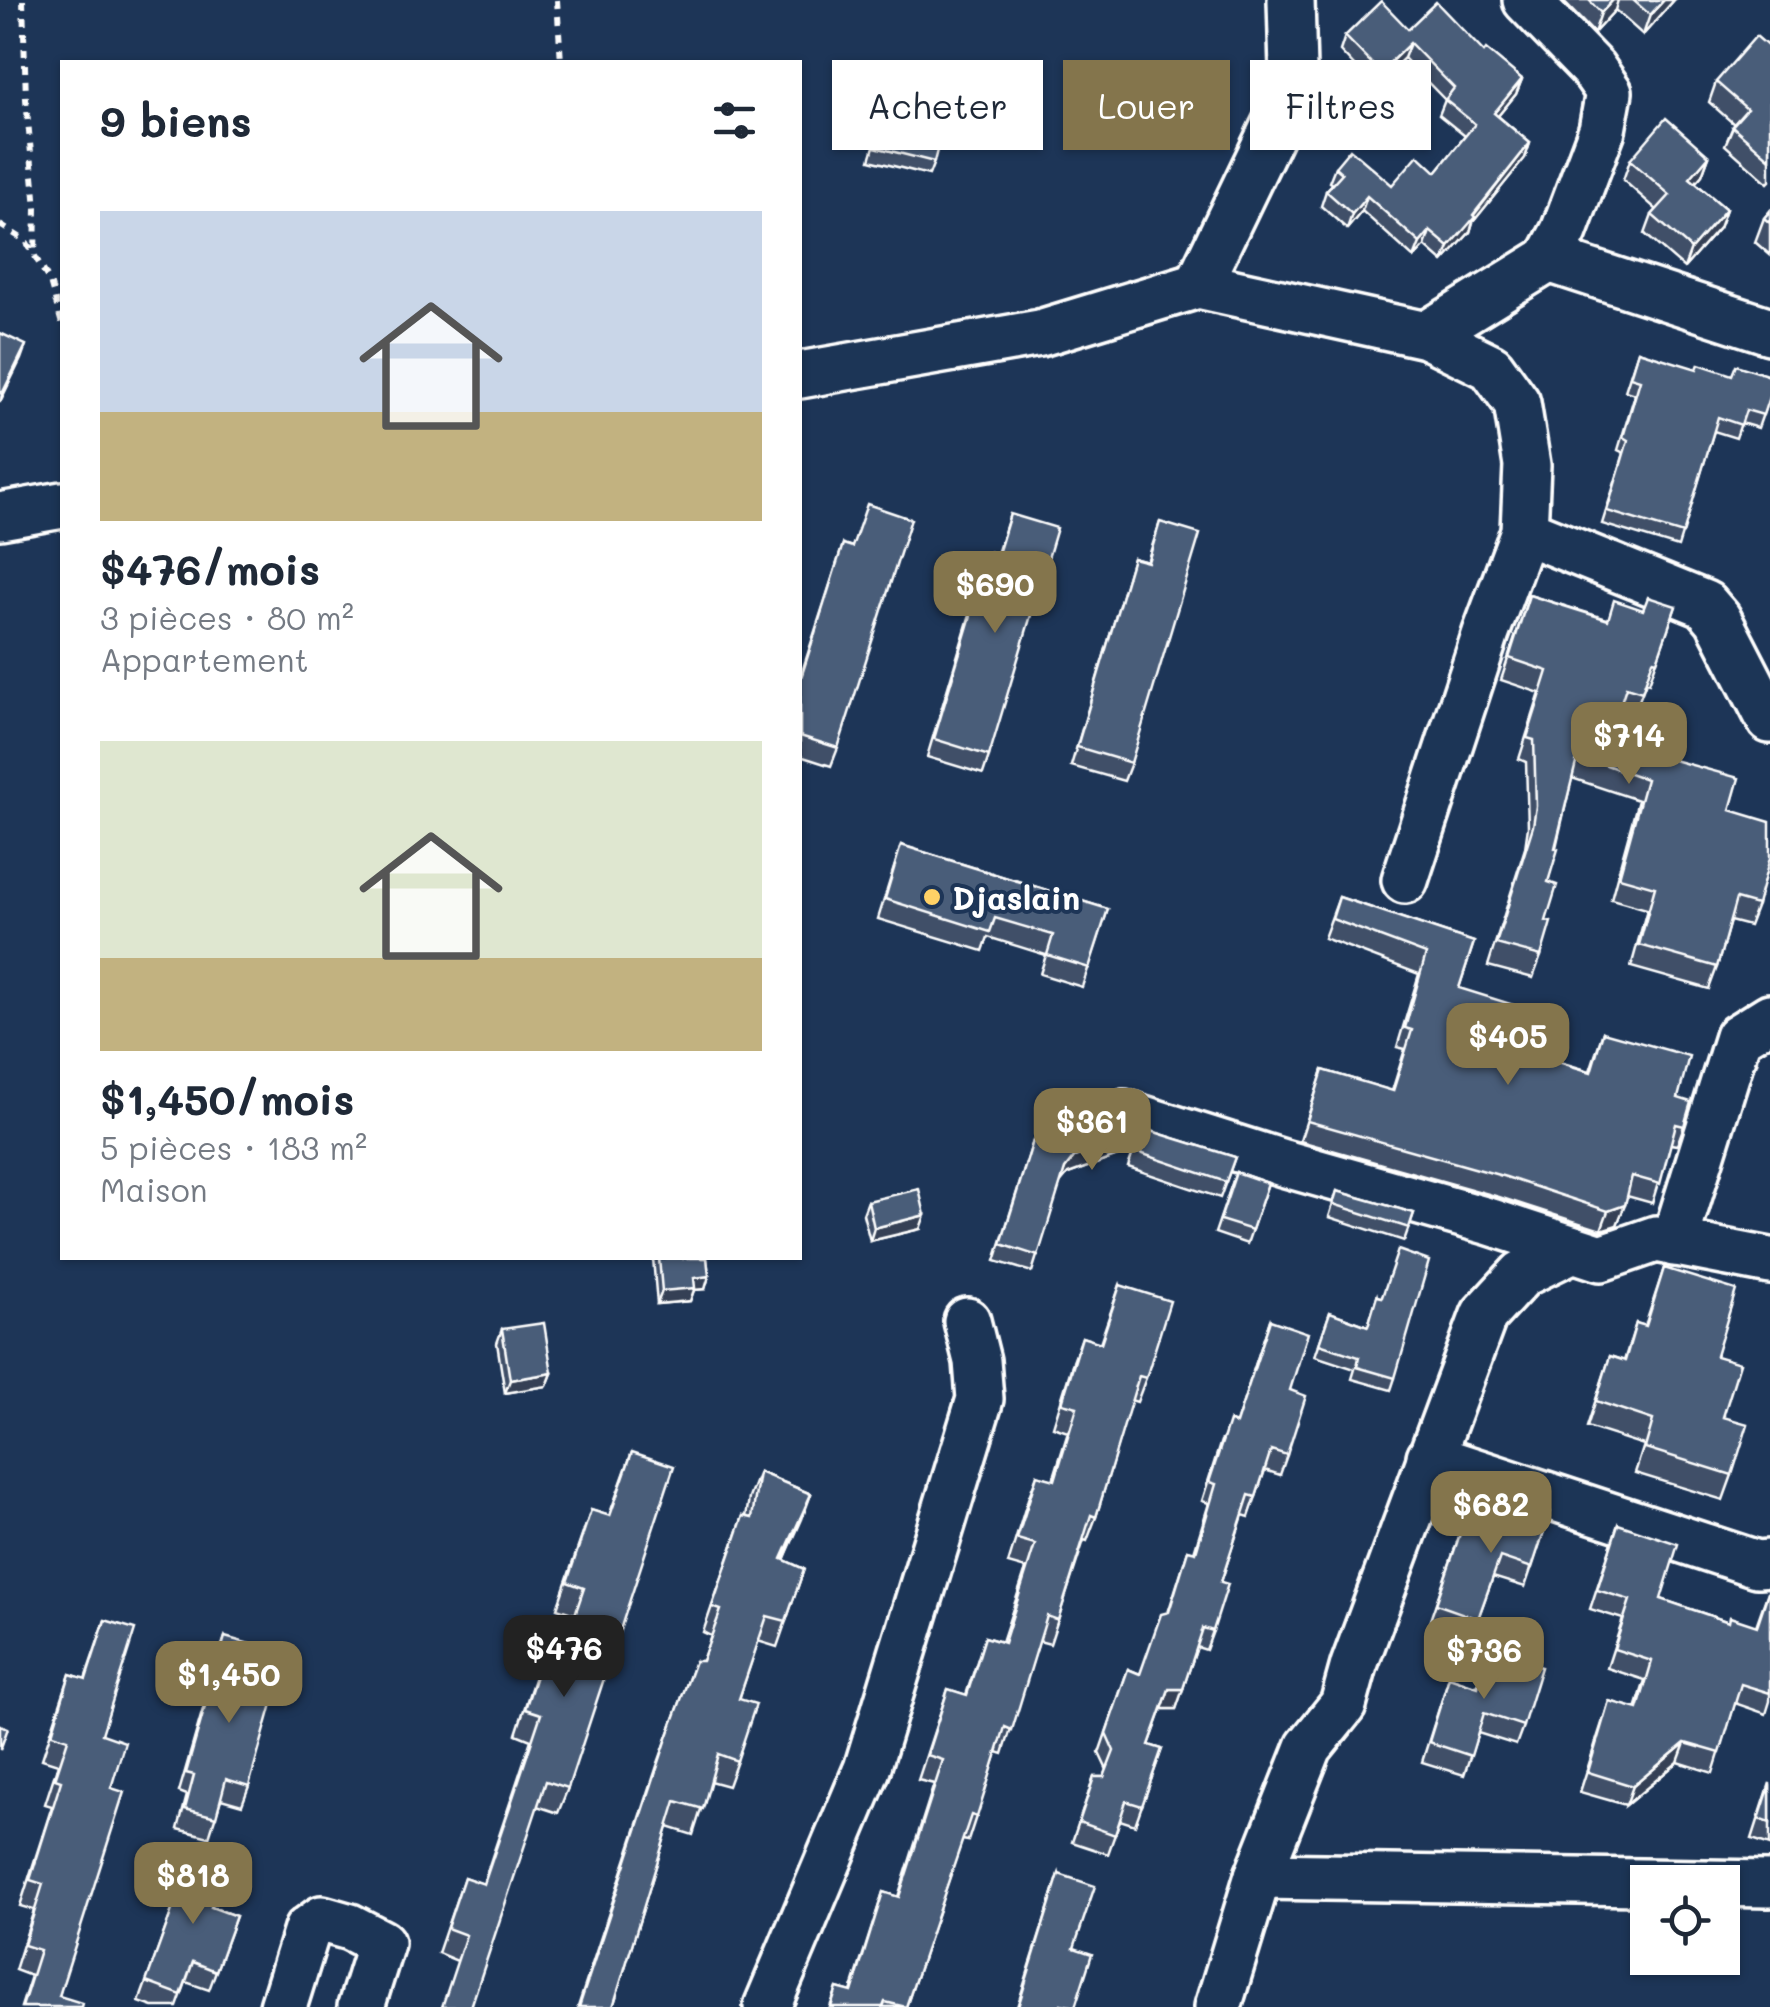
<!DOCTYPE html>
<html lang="fr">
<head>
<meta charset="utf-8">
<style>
	:root { --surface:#fff; --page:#f6f6f7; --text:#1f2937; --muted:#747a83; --accent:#84754c }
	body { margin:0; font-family:Mali,sans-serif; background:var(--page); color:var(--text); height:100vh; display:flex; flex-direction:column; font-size:38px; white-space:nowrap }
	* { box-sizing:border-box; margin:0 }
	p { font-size:32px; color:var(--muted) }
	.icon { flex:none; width:55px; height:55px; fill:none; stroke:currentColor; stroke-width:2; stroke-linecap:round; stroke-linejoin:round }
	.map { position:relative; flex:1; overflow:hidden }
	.sheet { position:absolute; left:60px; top:60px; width:742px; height:1200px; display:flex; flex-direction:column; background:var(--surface); border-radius:0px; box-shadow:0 2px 8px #0004 }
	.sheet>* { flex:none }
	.banner { position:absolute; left:832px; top:60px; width:788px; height:90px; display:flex; gap:20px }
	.tools { position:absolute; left:1630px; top:1865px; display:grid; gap:20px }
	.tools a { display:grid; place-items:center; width:110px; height:110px; border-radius:0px; background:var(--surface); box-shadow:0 2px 8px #0004; font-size:50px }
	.price { position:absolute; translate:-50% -85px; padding:0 22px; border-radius:20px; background:var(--accent); color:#fff; font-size:32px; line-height:65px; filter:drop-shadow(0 2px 5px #0008) }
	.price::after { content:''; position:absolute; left:50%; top:60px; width:30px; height:22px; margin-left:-15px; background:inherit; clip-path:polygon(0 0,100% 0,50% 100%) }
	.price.selected { background:#222; color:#fff }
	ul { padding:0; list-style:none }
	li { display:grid; align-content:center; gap:20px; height:530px; padding:0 40px }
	li span { display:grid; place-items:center; height:310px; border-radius:0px; color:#555 }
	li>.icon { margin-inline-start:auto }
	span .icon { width:180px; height:180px; fill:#fffc; stroke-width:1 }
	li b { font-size:42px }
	h2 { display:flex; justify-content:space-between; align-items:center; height:120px; padding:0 40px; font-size:42px }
	.chip { padding:0 35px; border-radius:0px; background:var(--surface); box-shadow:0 2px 8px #0004; font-size:35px; line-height:90px }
	.chip.selected { background:var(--accent); color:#fff }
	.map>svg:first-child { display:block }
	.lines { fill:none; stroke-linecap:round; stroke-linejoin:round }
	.minor-casing { stroke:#fff; stroke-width:52 }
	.path { stroke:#fff; stroke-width:6; stroke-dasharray:8 8; stroke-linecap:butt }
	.minor { stroke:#1d3557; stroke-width:45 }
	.wall { fill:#405068; stroke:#fff; stroke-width:2.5 }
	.shaded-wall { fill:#344155; stroke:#fff; stroke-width:2.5 }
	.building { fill:#4a5d79; stroke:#fff; stroke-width:2.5 }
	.poi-dot { fill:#ffd166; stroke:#1d3557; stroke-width:4 }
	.labels { text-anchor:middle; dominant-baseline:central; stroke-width:8; stroke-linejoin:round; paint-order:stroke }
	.poi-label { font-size:32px; font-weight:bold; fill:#fff; stroke:#1d3557; text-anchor:start }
</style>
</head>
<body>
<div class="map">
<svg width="1770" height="2007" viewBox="0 0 1770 2007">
	<rect width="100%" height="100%" fill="#1d3557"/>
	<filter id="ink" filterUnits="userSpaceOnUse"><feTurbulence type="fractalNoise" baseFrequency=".01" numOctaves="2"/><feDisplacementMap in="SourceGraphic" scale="20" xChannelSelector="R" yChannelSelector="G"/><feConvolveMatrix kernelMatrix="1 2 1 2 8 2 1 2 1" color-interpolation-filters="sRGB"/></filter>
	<g filter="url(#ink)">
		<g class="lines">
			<g class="minor-casing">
				<g id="minor">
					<path d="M1549,259L1770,331"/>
					<path d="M1198,285L1286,102L1293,70L1291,0"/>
					<path d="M1426,335L1549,259L1564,231L1602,130L1609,92L1593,69L1526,0"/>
					<path d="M800,375L1040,333L1198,285L1426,335L1491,367L1517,403L1527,465L1524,531L1486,633L1405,880"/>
					<path d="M0,516L62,505"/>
					<path d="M1524,531L1705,604L1718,619L1770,720"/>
					<path d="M1124,1113L1283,1163L1491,1222L1601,1258L1656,1239L1770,1261"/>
					<path d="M1674,1243L1738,1037L1770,1017"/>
					<path d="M1430,1457L1757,1564L1770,1563"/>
					<path d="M1258,1876L1770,1884"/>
					<path d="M283,2007L307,1930L322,1919L350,1927L381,1943L361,2007"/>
					<path d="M767,2007L867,1769L980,1399L977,1361L967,1321"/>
					<path d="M1218,2007L1258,1876L1309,1747L1343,1705L1354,1665L1484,1315L1522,1274L1573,1249"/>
				</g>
			</g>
			<g class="path">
				<path d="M23,0L26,99L36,208L35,256"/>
				<path d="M557,0L561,62"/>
				<path d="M0,225L26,241L50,282L62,324"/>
			</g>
			<use href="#minor" class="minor"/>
		</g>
		<g class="wall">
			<path d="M1562,0H1674L1643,35L1615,10L1594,33Z"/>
			<path d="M1408,29L1484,52L1522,79L1516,94L1498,116L1530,143L1525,158L1473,222L1470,232L1443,262L1425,246L1414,258L1362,211L1347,229L1321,206L1326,191L1332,184L1329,182L1335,167L1392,185L1436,172L1465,136L1439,115L1445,100L1404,58L1374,87L1340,51L1345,36Z"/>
			<path d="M1770,48V181L1768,183L1725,145L1734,124L1709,102L1716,82Z"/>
			<path d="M885,109L934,162L929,175L870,160Z"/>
			<path d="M1709,156L1702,175L1695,183L1726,209L1719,228L1684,268L1645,234L1652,215L1657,210L1623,180L1630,160Z"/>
			<path d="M1770,211V255L1755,242L1764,218Z"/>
			<path d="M1638,351L1770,394L1758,428L1741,423L1736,438L1714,431L1678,547L1602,524L1624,453L1618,450L1635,394L1625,391Z"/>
			<path d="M1010,514L989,756L983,774L927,757L983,571L990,552L997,554Z"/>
			<path d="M1160,522L1131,763L1124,781L1071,766L1133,558L1147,562Z"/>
			<path d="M843,544L852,547L838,748L831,766L800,756V678Z"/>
			<path d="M1529,595L1607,619L1643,610L1676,606L1649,683L1646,682L1634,714L1619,709L1608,742L1730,810L1757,905L1749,926L1730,921L1717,967L1709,989L1631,967L1647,909L1611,899L1638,800L1572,778L1548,882L1541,956L1533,978L1488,966L1525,848L1528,827L1526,762L1519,759L1540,693L1501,680Z"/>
			<path d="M901,845L1108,909L1082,987L1040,974L1046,955L988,937L983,951L878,919Z"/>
			<path d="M1339,897L1474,942L1459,988L1505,1046L1590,1071L1603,1032L1678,1098L1684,1126L1677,1145L1670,1144L1652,1203L1627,1196L1617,1225L1601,1230L1499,1197L1300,1141L1323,1070L1392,1091L1405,1049L1397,1047L1419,974L1324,938Z"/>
			<path d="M1106,1117L1235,1157L1220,1198L1128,1167L1134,1150L1068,1174L1060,1183L1032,1272L995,1261L1033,1141L1055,1147Z"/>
			<path d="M1236,1172L1268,1183L1247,1244L1215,1233Z"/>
			<path d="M1337,1191L1414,1213L1404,1241L1329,1217Z"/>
			<path d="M868,1201L920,1229L870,1241L863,1214Z"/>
			<path d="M653,1258H707L709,1276L705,1289L694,1290L690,1301L657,1304Z"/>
			<path d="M1664,1268L1716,1356L1732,1475L1723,1500L1635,1473L1644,1445L1587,1427L1610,1356L1624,1361L1636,1323L1645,1326Z"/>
			<path d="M1120,1285L1146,1378L1137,1402L1131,1400L1096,1517L1087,1541L1084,1540L1050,1644L1039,1641L1003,1754L997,1752L968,1841L962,1840L906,2007H830L837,1988L851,1992L883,1892L898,1897L934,1784L918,1780L948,1689L966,1695L985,1637L1002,1642L1026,1569L1008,1564L1028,1499L1037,1475L1053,1480L1068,1432L1053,1427L1073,1362L1082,1337L1100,1343Z"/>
			<path d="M1377,1296L1395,1378L1391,1390L1352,1379L1355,1369L1315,1356L1330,1312L1368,1326Z"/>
			<path d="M1270,1320L1290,1390L1287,1455L1280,1475L1265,1470L1249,1517L1243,1515L1221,1582L1213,1631L1206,1650L1197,1647L1176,1709H1162L1149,1745L1162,1749L1135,1825L1120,1820L1108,1854L1072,1842L1094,1777H1104L1107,1770L1099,1753L1128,1669L1140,1674L1168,1613L1188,1550L1194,1552L1209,1503L1202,1501L1221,1441L1236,1424Z"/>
			<path d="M502,1329L552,1373L547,1386L505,1393L497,1343Z"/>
			<path d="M632,1452L568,1788L558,1813L537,1806L457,1961L438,1953L464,1877L483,1884L531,1740L516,1734L537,1670L546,1645L563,1650L575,1614L557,1608L591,1510L609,1516Z"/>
			<path d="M759,1472L811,1494L784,1560L804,1569L777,1647L758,1641L739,1699L737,1761L728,1786L710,1781L693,1835L668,1827L613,2007H578L657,1766L695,1661H702L711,1636L703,1632L743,1516L746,1517L749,1498Z"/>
			<path d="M1550,1513L1525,1587L1493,1577L1471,1638L1429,1623L1462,1528L1489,1538Z"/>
			<path d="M1618,1524L1661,1599L1729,1622L1756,1626L1770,1586V1701L1766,1714L1735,1703L1713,1773L1678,1762L1626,1805L1580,1792L1609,1701L1636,1709L1645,1680L1607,1668L1623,1619L1590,1609Z"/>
			<path d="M105,1620L102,1734L111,1788L59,1996L81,2007H21L31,1976L15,1970L34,1910L20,1906L52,1806L45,1804L58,1764L42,1759L70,1674L85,1679Z"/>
			<path d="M225,1637L257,1700L249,1786L242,1805L221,1799L209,1837L178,1829L187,1795L179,1792L218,1657Z"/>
			<path d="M1489,1651L1523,1726L1516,1745L1478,1733L1464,1775L1422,1762L1449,1677L1477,1687Z"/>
			<path d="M1770,1783V1845L1752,1839Z"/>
			<path d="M193,1852L211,1907L236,1916L209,1990L186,1982L177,2007H153L139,2002Z"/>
			<path d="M1059,1874L1074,1948L1075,2007H1017Z"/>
		</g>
		<g class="shaded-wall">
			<path d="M1613,0H1618L1615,10L1594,33L1601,13Z"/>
			<path d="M1664,0H1674L1643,35L1650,15Z"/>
			<path d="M1410,43L1404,58L1374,87L1380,72Z"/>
			<path d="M1522,79L1516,94L1488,128L1494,113Z"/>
			<path d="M1530,143L1525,158L1473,222L1470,232L1443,262L1449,247Z"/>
			<path d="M1709,156L1702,175L1683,197L1690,178Z"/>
			<path d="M1367,196L1362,211L1347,229L1352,214Z"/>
			<path d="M1726,209L1719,228L1684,268L1691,249Z"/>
			<path d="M1430,231L1425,246L1414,258L1420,243Z"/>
			<path d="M26,345L21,359L0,402L2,394Z"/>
			<path d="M1140,1133L1134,1150L1068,1174L1059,1185L1065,1169L1074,1157Z"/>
			<path d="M1625,1205L1617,1225L1601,1230L1608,1211Z"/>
			<path d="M925,1215L920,1229L870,1241L874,1228Z"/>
			<path d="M709,1276L705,1289L694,1290L690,1301L657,1304L662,1291L694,1278Z"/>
			<path d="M552,1373L547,1386L505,1393L510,1380Z"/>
			<path d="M811,1494L802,1519L773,1585L782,1559Z"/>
			<path d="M1169,1689H1183L1176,1709H1162Z"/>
			<path d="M1685,1743L1678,1762L1626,1805L1633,1786Z"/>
		</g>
		<g class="building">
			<path d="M1589,0H1613L1601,13Z"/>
			<path d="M1633,0H1664L1650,15Z"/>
			<path d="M1381,1L1408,29L1436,2L1484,52L1486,49L1522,79L1494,113L1530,143L1473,215L1475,217L1449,247L1430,231L1420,243L1367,196L1352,214L1326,191L1342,173L1335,167L1350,149L1392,185L1418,155L1436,172L1475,124L1445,100L1454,88L1410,43L1380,72L1345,36Z"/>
			<path d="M1756,36L1770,48V159L1732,126L1747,109L1716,82Z"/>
			<path d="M885,109L944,123L934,162L875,147Z"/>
			<path d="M1666,118L1709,156L1690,178L1726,209L1691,249L1652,215L1670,195L1630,160Z"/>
			<path d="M1770,211V223L1764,218Z"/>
			<path d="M0,333L26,345L2,394L0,393Z"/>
			<path d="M1638,351L1697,369L1699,364L1732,375L1736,365L1770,376V394L1763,415L1746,410L1741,425L1718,417L1683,534L1607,511L1628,440L1623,437L1640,380L1630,377Z"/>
			<path d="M867,504L911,519L838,748L800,736V681L843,544L852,547Z"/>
			<path d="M1010,514L1057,528L989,756L934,739L990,552L998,554Z"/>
			<path d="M1160,522L1200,534L1131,763L1077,747L1133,558L1148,562Z"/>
			<path d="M1529,595L1608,620L1614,600L1643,610L1648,597L1676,606L1657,661L1653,660L1642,692L1626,687L1608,742L1739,778L1730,810L1770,822V858L1757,905L1736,899L1717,967L1639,945L1655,887L1619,877L1646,779L1578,755L1555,848L1558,849L1548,882L1557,885L1546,921L1551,922L1541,956L1496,944L1533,826L1536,806L1534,740L1527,738L1548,671L1509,658Z"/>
			<path d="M901,845L1108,909L1089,968L1047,955L1053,935L995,918L990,932L885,899Z"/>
			<path d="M1339,897L1474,942L1459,988L1517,1006L1505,1046L1591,1072L1603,1032L1689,1056L1678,1098L1691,1102L1684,1126L1676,1124L1660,1184L1632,1176L1625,1205L1608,1211L1506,1177L1307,1121L1323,1070L1393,1091L1412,1030L1405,1028L1426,954L1332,919Z"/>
			<path d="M1106,1117L1235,1157L1226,1182L1134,1151L1140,1133L1074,1157L1065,1169L1038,1256L1001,1244L1033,1141L1055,1147Z"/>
			<path d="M1236,1172L1268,1183L1252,1230L1220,1220Z"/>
			<path d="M919,1189L925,1215L874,1228L868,1201Z"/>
			<path d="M1337,1191L1414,1213L1409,1228L1333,1204Z"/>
			<path d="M1398,1250L1429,1261L1395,1378L1357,1367L1359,1357L1319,1344L1330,1312L1368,1326L1377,1296L1382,1297Z"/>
			<path d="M659,1258H707L709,1276L694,1278L695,1288L662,1291Z"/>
			<path d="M1664,1268L1736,1290L1716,1356L1740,1363L1723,1417L1748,1424L1732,1475L1645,1448L1653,1420L1596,1401L1610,1356L1625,1361L1636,1323L1646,1326Z"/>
			<path d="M1120,1285L1170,1301L1146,1378L1139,1376L1096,1517L1091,1515L1058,1620L1047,1616L1012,1730L1005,1727L977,1817L971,1815L906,2007L885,2002L883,2007H831L837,1988L852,1992L883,1892L899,1897L943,1760L927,1755L948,1689L967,1695L985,1637L1004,1643L1035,1544L1017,1539L1037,1475L1055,1480L1077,1407L1062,1403L1082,1337L1101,1343Z"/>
			<path d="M1270,1320L1308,1333L1290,1390L1306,1396L1287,1455L1271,1450L1256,1497L1249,1495L1221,1582L1228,1584L1213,1631L1203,1628L1183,1689H1169L1149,1745L1162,1749L1142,1806L1126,1801L1115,1835L1079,1822L1094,1777H1104L1114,1751L1106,1733L1128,1669L1140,1674L1161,1614L1169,1612L1188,1550L1196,1552L1216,1484L1209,1482L1229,1421L1236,1424Z"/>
			<path d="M544,1323L552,1373L510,1380L502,1329Z"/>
			<path d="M632,1452L674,1466L568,1788L546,1781L471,2007H442L466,1935L447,1928L464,1877L484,1884L541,1714L525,1709L546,1645L563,1650L584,1588L567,1582L591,1510L610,1516Z"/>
			<path d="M759,1472L811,1494L782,1559L804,1569L786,1621L767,1616L739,1699L756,1704L737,1761L718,1754L703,1809L676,1801L613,2007H579L666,1741L695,1661H702L721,1610L712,1607L743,1516L752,1518Z"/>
			<path d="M1503,1497L1550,1513L1532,1568L1500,1557L1478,1619L1436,1604L1462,1528L1490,1538Z"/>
			<path d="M1618,1524L1678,1544L1661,1599L1729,1622L1730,1617L1757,1626L1770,1587V1693L1741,1684L1720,1753L1685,1743L1633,1786L1588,1772L1609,1701L1638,1709L1652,1661L1614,1649L1630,1600L1597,1590Z"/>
			<path d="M105,1620L135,1629L102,1734L125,1742L111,1788L124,1792L59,1996L82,2003L81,2007H22L40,1950L24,1945L43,1884L30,1880L61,1781L55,1779L68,1739L52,1734L70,1674L86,1679Z"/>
			<path d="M225,1637L271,1650L257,1700L272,1704L249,1786L226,1779L216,1817L185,1809L194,1775L186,1773Z"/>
			<path d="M1489,1651L1541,1667L1523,1726L1484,1713L1471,1756L1429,1742L1449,1677L1478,1687Z"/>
			<path d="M0,1725L8,1728L0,1750Z"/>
			<path d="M1770,1785V1823L1759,1819Z"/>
			<path d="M193,1852L226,1864L211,1907L236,1916L216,1971L193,1962L181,1995L146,1982Z"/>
			<path d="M1059,1874L1095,1886L1074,1948L1092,1954L1075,2007L1061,2004L1060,2007H1018Z"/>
		</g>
	</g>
	<circle class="poi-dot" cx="932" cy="897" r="10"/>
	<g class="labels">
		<g class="poi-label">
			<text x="952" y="897">Djaslain</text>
		</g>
	</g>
</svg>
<div class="tools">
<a><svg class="icon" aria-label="locate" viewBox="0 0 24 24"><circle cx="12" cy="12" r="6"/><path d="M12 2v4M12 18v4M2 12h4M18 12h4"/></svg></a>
</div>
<b class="price" style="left:995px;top:636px">$690</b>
<b class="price" style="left:1629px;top:787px">$714</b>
<b class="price" style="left:1508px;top:1088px">$405</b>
<b class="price" style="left:1092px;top:1173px">$361</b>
<b class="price" style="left:1491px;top:1556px">$682</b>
<b class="price selected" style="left:564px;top:1700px">$476</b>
<b class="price" style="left:1484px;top:1702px">$736</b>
<b class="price" style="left:229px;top:1726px">$1,450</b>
<b class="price" style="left:193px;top:1927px">$818</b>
<div class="banner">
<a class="chip">Acheter</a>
<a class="chip selected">Louer</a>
<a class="chip">Filtres</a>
</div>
<section class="sheet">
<h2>9 biens<svg class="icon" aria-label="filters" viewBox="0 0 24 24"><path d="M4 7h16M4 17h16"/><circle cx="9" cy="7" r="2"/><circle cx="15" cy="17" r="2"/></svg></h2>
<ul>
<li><span style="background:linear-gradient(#c9d6e8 65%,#c2b280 0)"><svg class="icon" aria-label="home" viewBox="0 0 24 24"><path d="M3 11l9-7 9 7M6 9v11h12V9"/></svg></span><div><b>$476/mois</b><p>3 pièces · 80 m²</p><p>Appartement</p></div></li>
<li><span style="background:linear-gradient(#dfe7d0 70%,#c2b280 0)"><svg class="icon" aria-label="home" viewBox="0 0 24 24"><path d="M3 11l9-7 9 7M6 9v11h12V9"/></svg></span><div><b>$1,450/mois</b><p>5 pièces · 183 m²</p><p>Maison</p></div></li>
</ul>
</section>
</div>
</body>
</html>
